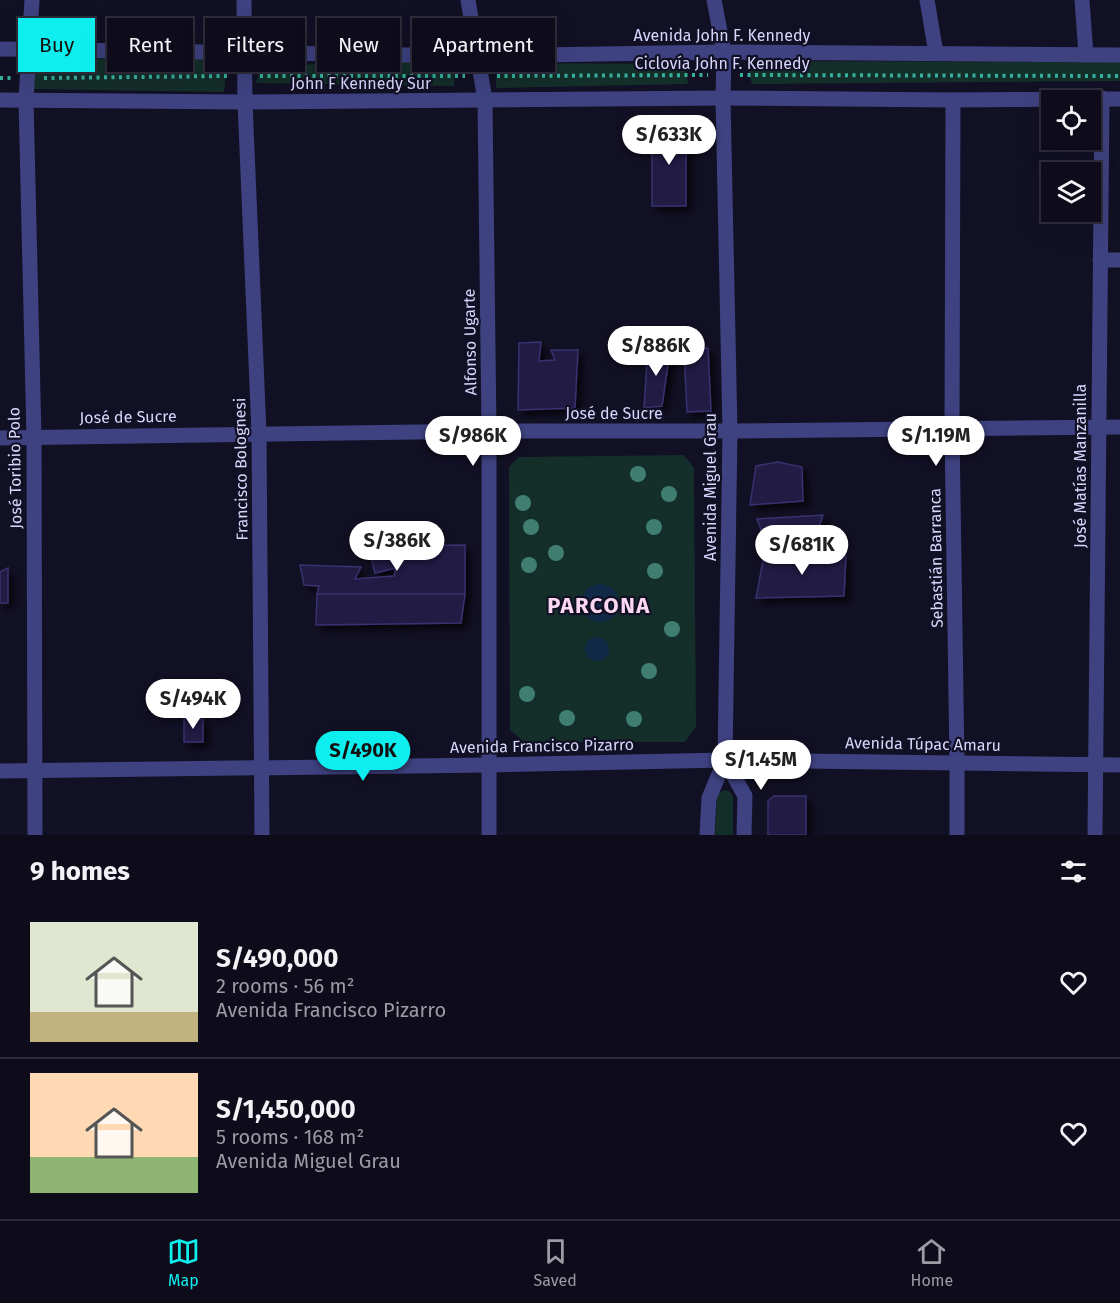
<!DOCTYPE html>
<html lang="en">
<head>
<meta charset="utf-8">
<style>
	:root { --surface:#0e0c1b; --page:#171524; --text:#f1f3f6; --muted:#9b9ba3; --line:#2e2c3a; --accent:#0feeef }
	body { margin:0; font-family:"Fira Sans",sans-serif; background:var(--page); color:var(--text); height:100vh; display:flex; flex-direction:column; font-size:22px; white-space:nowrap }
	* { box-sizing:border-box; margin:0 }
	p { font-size:20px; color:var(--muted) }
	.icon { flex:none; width:33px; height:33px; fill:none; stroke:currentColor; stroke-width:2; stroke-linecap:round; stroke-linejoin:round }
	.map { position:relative; height:835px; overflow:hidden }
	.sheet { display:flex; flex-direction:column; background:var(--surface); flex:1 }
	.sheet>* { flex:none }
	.hud { position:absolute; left:18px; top:18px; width:600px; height:54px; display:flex; gap:12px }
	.tools { position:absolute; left:1041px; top:90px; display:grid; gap:12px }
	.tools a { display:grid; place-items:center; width:60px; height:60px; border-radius:0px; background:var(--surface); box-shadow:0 6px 24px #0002,0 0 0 2px var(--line); font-size:30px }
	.price { position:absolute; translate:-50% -51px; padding:0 14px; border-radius:21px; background:#fff; color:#222; font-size:20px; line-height:39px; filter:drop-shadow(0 2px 3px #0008) }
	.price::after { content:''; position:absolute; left:50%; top:36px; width:18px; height:14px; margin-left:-9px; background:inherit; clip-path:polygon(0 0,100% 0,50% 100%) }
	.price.current { background:var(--accent); color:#111 }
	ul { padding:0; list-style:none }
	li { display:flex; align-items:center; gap:18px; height:150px; padding:0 30px }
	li+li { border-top:2px solid var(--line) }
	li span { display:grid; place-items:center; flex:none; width:168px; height:120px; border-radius:0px; color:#555 }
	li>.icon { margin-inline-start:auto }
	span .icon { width:72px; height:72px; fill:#fffc; stroke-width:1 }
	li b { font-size:26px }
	h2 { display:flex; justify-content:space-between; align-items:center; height:72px; padding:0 30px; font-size:26px }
	.pill { padding:0 21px; border-radius:0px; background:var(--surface); box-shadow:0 6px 24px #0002,0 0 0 2px var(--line); font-size:21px; line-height:54px }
	.pill.current { background:var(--accent); color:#111 }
	.tabs { display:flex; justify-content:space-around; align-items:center; height:84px; border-top:2px solid var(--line); background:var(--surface); font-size:16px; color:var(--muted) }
	.tabs a { display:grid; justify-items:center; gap:3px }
	.tabs .current { color:var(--accent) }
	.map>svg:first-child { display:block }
	.green { fill:#142e2a }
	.water { fill:#112a47 }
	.building { fill:#221d44; stroke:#37316e; stroke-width:1.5; filter:url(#shadow) }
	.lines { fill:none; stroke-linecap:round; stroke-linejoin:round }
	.path { stroke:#37af9d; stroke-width:4; stroke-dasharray:3 4.5; stroke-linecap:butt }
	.minor { stroke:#3e4280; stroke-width:15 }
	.tree { fill:#407e72 }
	.labels { text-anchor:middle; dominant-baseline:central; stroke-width:4.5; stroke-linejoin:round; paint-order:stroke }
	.street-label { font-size:16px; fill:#d7d6fc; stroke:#121024 }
	.district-label { font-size:22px; font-weight:bold; letter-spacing:1.5px; fill:#fdd8f3; stroke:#121024 }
</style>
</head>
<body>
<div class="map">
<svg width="1120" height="835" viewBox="0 0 1120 835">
	<defs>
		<filter id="shadow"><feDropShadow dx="5.5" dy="5.5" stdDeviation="3" flood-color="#0009"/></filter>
	</defs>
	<rect width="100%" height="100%" fill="#121024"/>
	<g class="green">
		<path d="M32,58L228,59L224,92L30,89Z"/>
		<path d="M455,60L454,86L256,83L261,66Z"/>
		<path d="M759,61L1120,62V81L752,84L747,65Z"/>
		<path d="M497,63L685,64L688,84L496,88Z"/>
		<path d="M684,455L694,468L696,727L685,742H524L510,730L509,467L519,457Z"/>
		<path d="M724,790L729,791L733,796V835H715L717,795Z"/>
	</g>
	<g class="water">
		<circle cx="600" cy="603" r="19"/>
		<circle cx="597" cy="649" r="12"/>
	</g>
	<g class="building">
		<path d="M686,125V206H652V126Z"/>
		<path d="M541,342L539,361L555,360L551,350H578L575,408L518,410L519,343Z"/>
		<path d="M648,347L670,351L662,406L644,408Z"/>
		<path d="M708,348L711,411L687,412L684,350Z"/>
		<path d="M778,462L802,467L803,501L750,505L756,466Z"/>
		<path d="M823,515L817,533L764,538L757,519Z"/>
		<path d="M817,533L815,556L764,555V538Z"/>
		<path d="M465,545V594H317L319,586L304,585L300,565L361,567L355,579L394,576L396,568L375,573L368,546Z"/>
		<path d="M764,555L846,556L844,596L756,598Z"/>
		<path d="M8,568V603H0V572Z"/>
		<path d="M317,594H465L461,623L316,625Z"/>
		<rect x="184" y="719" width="19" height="23"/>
		<path d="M774,796H806V835H768V801Z"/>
	</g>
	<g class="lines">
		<g class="path">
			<path d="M740,75L1120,76"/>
			<path d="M260,76H465"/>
			<path d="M497,76L708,75"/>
			<path d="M0,78H12"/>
			<path d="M44,78L228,76"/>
		</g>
		<g class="minor">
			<path d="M32,0L26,100L34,437L35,835"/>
			<path d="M244,0L245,102L259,433L262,835"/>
			<path d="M468,0L485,100L489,431V835"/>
			<path d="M927,0L936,53"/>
			<path d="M1082,0L1086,55"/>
			<path d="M0,49L477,56L724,52L1120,55"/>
			<path d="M0,100L245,102L723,98L953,100L1120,99"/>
			<path d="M953,100L952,430L957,763V835"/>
			<path d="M1100,260H1120"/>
			<path d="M0,438L489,431H730L1120,427"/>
			<path d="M725,760L745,796L744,835"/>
			<path d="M0,771L489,765L725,760L1120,765"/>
			<path d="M707,835L709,798L725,760L730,431L723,98L724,52L714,0"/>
			<path d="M1095,835L1102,98"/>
		</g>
	</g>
	<g class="tree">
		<circle cx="638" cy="474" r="8"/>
		<circle cx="669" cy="494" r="8"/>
		<circle cx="523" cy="503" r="8"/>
		<circle cx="531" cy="527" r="8"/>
		<circle cx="654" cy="527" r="8"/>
		<circle cx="556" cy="553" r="8"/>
		<circle cx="529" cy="565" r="8"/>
		<circle cx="655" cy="571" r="8"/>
		<circle cx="672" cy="629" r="8"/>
		<circle cx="649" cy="671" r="8"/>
		<circle cx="527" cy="694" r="8"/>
		<circle cx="567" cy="718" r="8"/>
		<circle cx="634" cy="719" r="8"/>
	</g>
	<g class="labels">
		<g class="street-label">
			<text x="722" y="35">Avenida John F. Kennedy</text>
			<text x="722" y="63">Ciclovía John F. Kennedy</text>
			<text x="361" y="83">John F Kennedy Sur</text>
			<text transform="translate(470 342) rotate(-91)">Alfonso Ugarte</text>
			<text x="614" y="413">José de Sucre</text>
			<text transform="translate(128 417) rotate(-1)">José de Sucre</text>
			<text transform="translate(1080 466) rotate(-90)">José Matías Manzanilla</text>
			<text transform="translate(15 468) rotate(-91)">José Toribio Polo</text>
			<text transform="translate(241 469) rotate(-91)">Francisco Bolognesi</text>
			<text transform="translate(710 487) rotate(-90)">Avenida Miguel Grau</text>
			<text transform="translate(936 558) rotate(-91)">Sebastián Barranca</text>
			<text transform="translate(923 744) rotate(1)">Avenida Túpac Amaru</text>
			<text transform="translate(542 746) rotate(-1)">Avenida Francisco Pizarro</text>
		</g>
		<g class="district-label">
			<text x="599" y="605">PARCONA</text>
		</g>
	</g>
</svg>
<div class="tools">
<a><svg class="icon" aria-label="locate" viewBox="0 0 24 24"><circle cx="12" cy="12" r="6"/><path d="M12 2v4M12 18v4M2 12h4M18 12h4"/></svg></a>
<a><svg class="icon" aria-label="layers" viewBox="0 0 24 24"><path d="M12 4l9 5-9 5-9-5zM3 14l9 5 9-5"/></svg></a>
</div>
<b class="price" style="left:669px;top:166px">S/633K</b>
<b class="price" style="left:656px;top:377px">S/886K</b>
<b class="price" style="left:473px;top:467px">S/986K</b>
<b class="price" style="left:936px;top:467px">S/1.19M</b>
<b class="price" style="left:397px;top:572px">S/386K</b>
<b class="price" style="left:802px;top:576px">S/681K</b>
<b class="price" style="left:193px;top:730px">S/494K</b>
<b class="price current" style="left:363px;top:782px">S/490K</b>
<b class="price" style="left:761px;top:791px">S/1.45M</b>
<div class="hud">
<a class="pill current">Buy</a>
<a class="pill">Rent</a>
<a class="pill">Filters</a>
<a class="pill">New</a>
<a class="pill">Apartment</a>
</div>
</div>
<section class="sheet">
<h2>9 homes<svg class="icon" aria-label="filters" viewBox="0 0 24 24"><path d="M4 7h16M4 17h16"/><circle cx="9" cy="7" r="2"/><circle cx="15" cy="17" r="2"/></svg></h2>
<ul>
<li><span style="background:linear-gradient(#dfe7d0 75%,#c2b280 0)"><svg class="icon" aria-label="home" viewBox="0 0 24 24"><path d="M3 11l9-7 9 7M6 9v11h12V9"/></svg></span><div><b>S/490,000</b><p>2 rooms · 56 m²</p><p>Avenida Francisco Pizarro</p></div><svg class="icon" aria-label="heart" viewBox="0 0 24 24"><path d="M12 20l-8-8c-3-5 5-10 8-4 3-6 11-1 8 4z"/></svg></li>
<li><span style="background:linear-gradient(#ffd9b3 70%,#8fb573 0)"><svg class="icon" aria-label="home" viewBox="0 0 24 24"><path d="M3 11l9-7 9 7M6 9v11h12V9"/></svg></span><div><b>S/1,450,000</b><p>5 rooms · 168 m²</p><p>Avenida Miguel Grau</p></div><svg class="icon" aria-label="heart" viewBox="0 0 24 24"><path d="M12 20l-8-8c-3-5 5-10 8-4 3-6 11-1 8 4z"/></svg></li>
</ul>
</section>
<nav class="tabs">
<a class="current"><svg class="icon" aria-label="map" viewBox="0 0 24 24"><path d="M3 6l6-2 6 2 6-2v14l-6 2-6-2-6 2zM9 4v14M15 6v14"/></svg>Map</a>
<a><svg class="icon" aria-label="saved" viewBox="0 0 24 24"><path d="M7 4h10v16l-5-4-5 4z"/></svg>Saved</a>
<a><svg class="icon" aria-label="home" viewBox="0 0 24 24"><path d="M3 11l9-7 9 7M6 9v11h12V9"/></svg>Home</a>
</nav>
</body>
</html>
